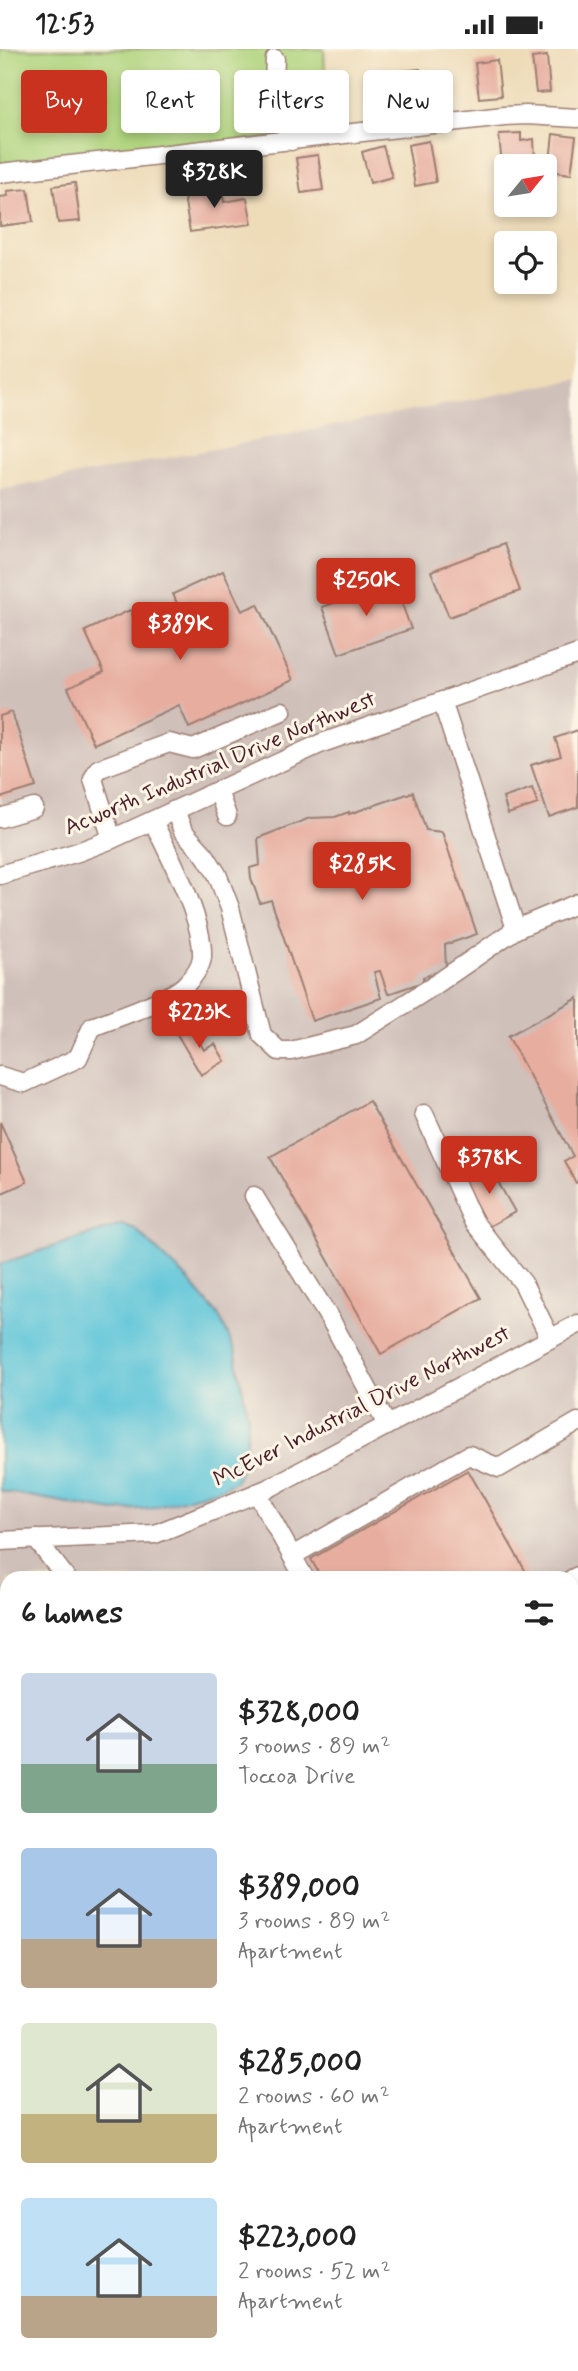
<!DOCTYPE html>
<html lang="en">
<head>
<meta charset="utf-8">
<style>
	:root { --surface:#fff; --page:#f6f6f6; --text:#222; --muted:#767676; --accent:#c8321e }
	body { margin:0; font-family:Mynerve,sans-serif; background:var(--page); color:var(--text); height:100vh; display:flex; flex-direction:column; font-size:26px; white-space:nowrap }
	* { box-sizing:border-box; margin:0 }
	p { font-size:23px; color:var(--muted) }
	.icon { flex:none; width:38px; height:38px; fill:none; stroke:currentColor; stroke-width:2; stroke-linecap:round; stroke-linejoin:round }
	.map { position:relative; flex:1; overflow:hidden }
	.panel { position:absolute; left:0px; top:1522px; width:579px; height:800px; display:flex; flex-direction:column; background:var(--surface); border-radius:21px 21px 0 0; box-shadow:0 4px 10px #0003 }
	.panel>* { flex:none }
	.top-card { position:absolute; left:21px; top:21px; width:537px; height:63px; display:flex; gap:14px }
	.needle { width:46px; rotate:60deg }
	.buttons { position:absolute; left:494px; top:105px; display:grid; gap:14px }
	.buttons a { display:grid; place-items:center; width:63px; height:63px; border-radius:7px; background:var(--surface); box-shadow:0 4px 10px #0003; font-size:35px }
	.price { position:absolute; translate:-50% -60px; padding:0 16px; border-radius:7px; background:var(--accent); color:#fff; font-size:23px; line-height:46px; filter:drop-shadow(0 2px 4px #0008) }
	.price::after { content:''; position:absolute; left:50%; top:42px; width:21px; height:16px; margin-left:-10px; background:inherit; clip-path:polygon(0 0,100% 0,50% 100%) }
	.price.selected { background:#222; color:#fff }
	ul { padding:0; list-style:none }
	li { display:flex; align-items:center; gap:21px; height:175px; padding:0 21px }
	li span { display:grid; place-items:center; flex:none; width:196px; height:140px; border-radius:7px; color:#555 }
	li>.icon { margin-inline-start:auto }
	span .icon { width:84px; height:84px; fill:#fffc; stroke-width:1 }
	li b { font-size:30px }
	h2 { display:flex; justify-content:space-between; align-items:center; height:84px; padding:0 21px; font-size:30px }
	.chip { padding:0 24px; border-radius:7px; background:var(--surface); box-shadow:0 4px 10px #0003; font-size:24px; line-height:63px }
	.chip.selected { background:var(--accent); color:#fff }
	.status { display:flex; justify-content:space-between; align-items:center; height:49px; padding:0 35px; background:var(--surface); direction:ltr }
	.status svg { height:19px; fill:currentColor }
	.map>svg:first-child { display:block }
	.built { fill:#f2d4be }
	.industrial { fill:#cfc0ba }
	.green { fill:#afd47d; stroke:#7c7a54; stroke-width:2 }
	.water { fill:#5dc5d9; stroke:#547282; stroke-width:2 }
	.building { fill:#e7aea0 }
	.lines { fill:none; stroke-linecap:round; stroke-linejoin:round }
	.minor-casing { stroke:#9c7e72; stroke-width:21 }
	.minor { stroke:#fff; stroke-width:18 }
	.labels { text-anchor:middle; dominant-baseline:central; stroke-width:6; stroke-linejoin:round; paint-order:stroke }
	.street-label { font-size:23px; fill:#4a1f2b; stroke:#fcf5e5 }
</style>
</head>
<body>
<div class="status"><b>12:53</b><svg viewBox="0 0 49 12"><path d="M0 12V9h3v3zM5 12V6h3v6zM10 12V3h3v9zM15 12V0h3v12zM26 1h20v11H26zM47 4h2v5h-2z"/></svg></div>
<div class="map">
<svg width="578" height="2322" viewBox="0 0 578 2322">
	<rect width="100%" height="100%" fill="#fcf5e5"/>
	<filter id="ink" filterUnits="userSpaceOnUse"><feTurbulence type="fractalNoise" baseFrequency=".0143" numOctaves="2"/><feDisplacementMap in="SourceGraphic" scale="14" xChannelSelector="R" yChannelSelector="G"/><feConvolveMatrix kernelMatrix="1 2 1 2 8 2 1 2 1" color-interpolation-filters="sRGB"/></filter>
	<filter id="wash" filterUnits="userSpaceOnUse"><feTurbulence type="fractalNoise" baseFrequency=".00686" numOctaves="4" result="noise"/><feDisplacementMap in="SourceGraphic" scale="28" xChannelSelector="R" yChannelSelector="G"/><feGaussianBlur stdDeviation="1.57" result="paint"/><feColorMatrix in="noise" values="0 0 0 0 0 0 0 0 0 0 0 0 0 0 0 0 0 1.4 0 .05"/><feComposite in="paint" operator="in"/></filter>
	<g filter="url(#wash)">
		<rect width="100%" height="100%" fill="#eedcb9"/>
		<path class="built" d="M578,2232V2322H430L441,2315H572V2236Z"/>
		<g class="industrial">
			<path d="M578,330V1685L572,1689V1530H7V2311L0,2297V441Z"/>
			<path d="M9,2315H411L414,2322H13Z"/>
		</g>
		<path class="green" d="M0,0H324L327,82L0,118Z"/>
		<path class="water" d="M122,1175L135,1180L188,1231L219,1267L235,1301L248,1369L244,1414L236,1431L224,1438L150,1459L114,1462L0,1442V1215Z"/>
		<g id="blocks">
			<g class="building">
				<path d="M547,7L550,43L536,44L532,9Z"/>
				<path d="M497,11L501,47L479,49L475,14Z"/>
				<path d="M420,20V24L426,23L428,37H438L439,47L429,48V50H427V55L404,58L403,52L401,53L399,38H402L400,22Z"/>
				<path d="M521,84V92L534,90L535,111L520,112V117L502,118L499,85Z"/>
				<path d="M553,85L576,88L571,125L549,122Z"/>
				<path d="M429,92L436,133L415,137L408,96Z"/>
				<path d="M383,97L392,128L370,134L362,103Z"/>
				<path d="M318,106L323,141L301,144L296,109Z"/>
				<path d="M75,134L80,172L58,174L53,137Z"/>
				<path d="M221,135L224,153L247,149L252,175L190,183L183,142Z"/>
				<path d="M28,140L33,173L0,177V148L8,147L7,142Z"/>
				<path d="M503,495L520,542L449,568L431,522Z"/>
				<path d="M223,522L242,562L258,555L293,631L189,679L179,656L94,695L68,639L104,623L85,582L130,561L140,582L181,564L173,545Z"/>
				<path d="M394,533L411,580L339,605L322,558Z"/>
				<path d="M12,663L36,738L0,749V667Z"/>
				<path d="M578,681V758L549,768L531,716L561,707L555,689Z"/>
				<path d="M532,739L538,755L508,765L503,749Z"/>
				<path d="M413,743L426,781L442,783L477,885L445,896L446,920L423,928V933L388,945L380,922L374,923L381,949L312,972L271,851L260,854L251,829L250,819L260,816L258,789L310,769L335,768L349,763V765Z"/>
				<path d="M578,949V1133L576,1134L564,1112L573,1107L508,987Z"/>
				<path d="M187,972L204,1001L215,995L225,1012L201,1026L174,980Z"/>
				<path d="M369,1052L481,1249L381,1305L270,1108Z"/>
				<path d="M0,1073L27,1133L0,1145Z"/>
				<path d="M489,1117L515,1163L488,1178L463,1131Z"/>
				<path d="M468,1421L530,1530H322L311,1510Z"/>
				<path d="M7,1600V1844L1,1846L0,1602Z"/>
				<path d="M572,1752L578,1761V1806L572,1810Z"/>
				<path d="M7,2062V2126L0,2113V2065Z"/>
				<path d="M572,2085L578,2094V2137L572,2141Z"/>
				<path d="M66,2315H162L167,2322H55Z"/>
				<path d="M289,2315H346L337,2322H295Z"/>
			</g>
		</g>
	</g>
	<g filter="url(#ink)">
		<use href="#blocks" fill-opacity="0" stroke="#9c7e72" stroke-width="2"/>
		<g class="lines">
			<g class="minor-casing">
				<g id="minor">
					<path d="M275,10L274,34L286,61L291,92"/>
					<path d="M0,124L504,67L526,66L578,69"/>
					<path d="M442,652L516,880L578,854"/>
					<path d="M218,742L227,767"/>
					<path d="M175,761L183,782L205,806L217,825L230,859L262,986L279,1002H291L356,986L435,936L516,880"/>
					<path d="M0,769L34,759"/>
					<path d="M112,790L93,730L98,720L169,694L193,700L282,662"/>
					<path d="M0,826L78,803L112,790L322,694L578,605"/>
					<path d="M0,1027L24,1034L78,1009L92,978C115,969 170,951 185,936C192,929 201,918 202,908C204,871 169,806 153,772"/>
					<path d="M424,1065L473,1172L523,1234L550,1289"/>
					<path d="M254,1147L333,1275L387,1376"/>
					<path d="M257,1444L305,1530"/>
					<path d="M36,1490L67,1530"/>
					<path d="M0,1492L155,1485L267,1440L578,1275"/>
					<path d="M292,1507L469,1406L499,1419L578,1373"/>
					<path d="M572,1530L578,1527"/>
					<path d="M0,1565H7"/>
					<path d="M0,1855L7,1854"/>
					<path d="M572,2009L578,2018"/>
					<path d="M572,2207L578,2204"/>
					<path d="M173,2315L177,2322"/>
					<path d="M225,2315L229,2322"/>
					<path d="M417,2322L423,2315"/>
				</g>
			</g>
			<use href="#minor" class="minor"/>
		</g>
	</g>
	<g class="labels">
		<g class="street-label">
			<text transform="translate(220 715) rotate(-23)">Acworth Industrial Drive Northwest</text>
			<text transform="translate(362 1358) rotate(-27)">McEver Industrial Drive Northwest</text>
		</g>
	</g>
</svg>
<div class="buttons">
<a><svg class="needle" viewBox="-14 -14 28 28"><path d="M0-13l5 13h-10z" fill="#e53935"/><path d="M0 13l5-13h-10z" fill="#767676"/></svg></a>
<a><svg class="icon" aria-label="locate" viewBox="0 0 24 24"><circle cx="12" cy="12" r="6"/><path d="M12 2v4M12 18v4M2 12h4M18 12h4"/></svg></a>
</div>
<b class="price selected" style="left:214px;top:161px">$328K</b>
<b class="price" style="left:366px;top:569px">$250K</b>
<b class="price" style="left:180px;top:613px">$389K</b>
<b class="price" style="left:362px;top:853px">$285K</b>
<b class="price" style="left:199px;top:1001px">$223K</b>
<b class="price" style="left:489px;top:1147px">$378K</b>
<div class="top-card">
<a class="chip selected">Buy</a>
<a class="chip">Rent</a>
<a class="chip">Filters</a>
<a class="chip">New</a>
</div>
<section class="panel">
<h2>6 homes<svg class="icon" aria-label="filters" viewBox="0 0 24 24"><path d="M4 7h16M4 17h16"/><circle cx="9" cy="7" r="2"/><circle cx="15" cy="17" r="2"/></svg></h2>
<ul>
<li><span style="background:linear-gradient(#c9d6e8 65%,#7fa58c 0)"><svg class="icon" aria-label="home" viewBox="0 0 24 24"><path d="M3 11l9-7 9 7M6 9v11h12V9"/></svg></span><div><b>$328,000</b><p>3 rooms · 89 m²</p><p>Toccoa Drive</p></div></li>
<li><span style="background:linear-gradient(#a9c7e8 65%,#b9a48a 0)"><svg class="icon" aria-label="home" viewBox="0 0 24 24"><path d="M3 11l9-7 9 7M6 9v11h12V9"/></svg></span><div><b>$389,000</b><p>3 rooms · 89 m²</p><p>Apartment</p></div></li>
<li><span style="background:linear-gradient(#dfe7d0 65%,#c2b280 0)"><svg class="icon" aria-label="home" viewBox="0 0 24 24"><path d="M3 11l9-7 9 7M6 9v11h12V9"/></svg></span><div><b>$285,000</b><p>2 rooms · 60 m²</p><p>Apartment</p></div></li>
<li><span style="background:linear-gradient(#bfe0f5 70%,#b9a48a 0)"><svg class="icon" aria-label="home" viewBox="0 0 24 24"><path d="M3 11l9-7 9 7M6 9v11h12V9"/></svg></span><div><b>$223,000</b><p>2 rooms · 52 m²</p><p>Apartment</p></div></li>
</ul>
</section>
</div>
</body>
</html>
